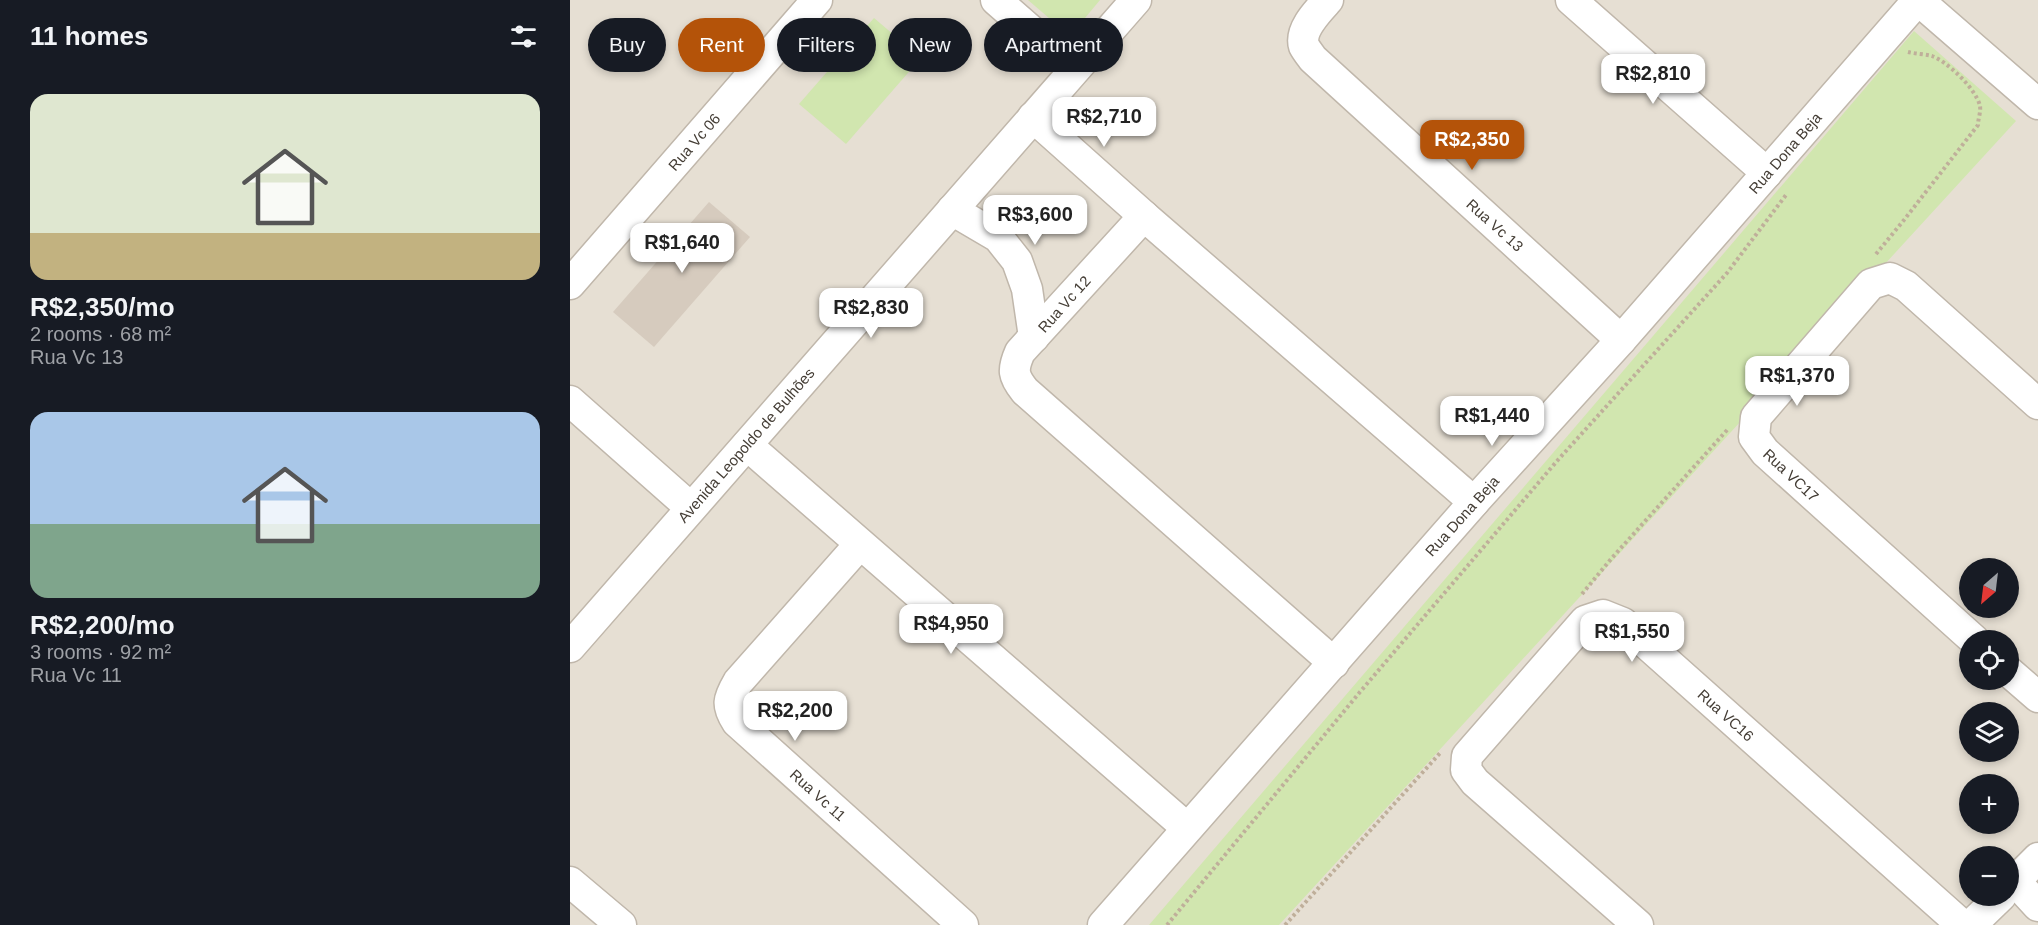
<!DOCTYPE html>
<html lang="en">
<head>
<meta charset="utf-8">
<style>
	:root { --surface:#171b24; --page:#242831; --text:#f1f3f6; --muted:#9ea1a6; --accent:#b45309 }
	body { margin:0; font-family:Arial,sans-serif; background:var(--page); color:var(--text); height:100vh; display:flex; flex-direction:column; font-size:22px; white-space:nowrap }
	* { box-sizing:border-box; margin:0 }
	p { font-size:20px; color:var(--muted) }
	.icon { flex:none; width:33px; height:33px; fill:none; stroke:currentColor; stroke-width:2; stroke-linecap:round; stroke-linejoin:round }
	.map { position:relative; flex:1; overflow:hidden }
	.details { display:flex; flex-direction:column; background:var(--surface); width:570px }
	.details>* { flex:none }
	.banner { position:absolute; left:18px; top:18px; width:570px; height:54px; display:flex; gap:12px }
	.needle { width:39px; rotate:208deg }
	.controls { position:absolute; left:1389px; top:558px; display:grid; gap:12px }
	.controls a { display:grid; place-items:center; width:60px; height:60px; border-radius:50%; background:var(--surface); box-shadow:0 3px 9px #0003; font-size:30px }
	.price { position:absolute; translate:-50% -51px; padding:0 14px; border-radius:12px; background:#fff; color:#222; font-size:20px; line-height:39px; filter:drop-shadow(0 2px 3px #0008) }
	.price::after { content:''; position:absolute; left:50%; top:36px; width:18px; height:14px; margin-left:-9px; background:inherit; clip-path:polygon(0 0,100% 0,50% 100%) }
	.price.current { background:var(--accent); color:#fff }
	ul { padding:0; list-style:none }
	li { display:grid; align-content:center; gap:12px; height:318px; padding:0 30px }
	li span { display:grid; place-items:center; height:186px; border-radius:18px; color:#555 }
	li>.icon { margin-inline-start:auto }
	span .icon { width:108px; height:108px; fill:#fffc; stroke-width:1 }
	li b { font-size:26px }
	h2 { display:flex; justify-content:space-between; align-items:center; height:72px; padding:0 30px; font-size:26px }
	.chip { padding:0 21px; border-radius:27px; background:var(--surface); box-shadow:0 3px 9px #0003; font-size:21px; line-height:54px }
	.chip.current { background:var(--accent); color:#fff }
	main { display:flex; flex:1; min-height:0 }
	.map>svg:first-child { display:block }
	.residential { fill:#e6dfd3; fill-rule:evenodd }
	.green { fill:#d1e6af }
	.building { fill:#d6cbbe }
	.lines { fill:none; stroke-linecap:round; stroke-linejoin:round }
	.minor-casing { stroke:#c0b7ab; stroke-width:33 }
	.path { stroke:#bfaf9a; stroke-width:4; stroke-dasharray:3 3; stroke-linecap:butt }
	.minor { stroke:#fff; stroke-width:30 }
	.labels { text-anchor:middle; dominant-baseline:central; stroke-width:5; stroke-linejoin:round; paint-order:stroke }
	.street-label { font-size:15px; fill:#443d35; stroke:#fff }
</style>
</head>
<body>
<main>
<section class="details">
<h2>11 homes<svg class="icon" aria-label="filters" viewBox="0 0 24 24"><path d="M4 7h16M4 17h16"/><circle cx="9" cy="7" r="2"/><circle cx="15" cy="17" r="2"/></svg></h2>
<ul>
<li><span style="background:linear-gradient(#dfe7d0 75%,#c2b280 0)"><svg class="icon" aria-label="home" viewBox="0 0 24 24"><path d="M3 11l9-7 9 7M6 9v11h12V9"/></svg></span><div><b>R$2,350/mo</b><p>2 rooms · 68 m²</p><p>Rua Vc 13</p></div></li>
<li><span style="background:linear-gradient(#a9c7e8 60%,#7fa58c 0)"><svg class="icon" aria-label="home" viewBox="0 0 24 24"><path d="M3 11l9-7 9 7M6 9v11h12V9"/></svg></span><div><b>R$2,200/mo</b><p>3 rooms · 92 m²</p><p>Rua Vc 11</p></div></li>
</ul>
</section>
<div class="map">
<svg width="1468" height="925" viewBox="0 0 1468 925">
	<rect width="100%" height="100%" fill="#f2ede5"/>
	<path class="residential" d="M0,0H1468V925H0ZM1400,568H1438V608H1400ZM1400,640H1438V680H1400ZM1400,712H1438V752H1400ZM1400,784H1438V824H1400ZM1400,856H1438V896H1400Z"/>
	<g class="green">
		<path d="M458,0H530L500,36Z"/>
		<path d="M304,18L351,58L276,144L229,104Z"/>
		<path d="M1344,31L1446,121L709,925H579Z"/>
	</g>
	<path class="building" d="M139,202L180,237L84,347L43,312Z"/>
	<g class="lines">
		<g class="minor-casing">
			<g id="minor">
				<path d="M426,0L505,69"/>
				<path d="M758,0C748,11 729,30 734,46C736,50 740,55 743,59L1051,340"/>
				<path d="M1001,0L1197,173"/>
				<path d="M1348,0L1468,104"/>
				<path d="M463,117L574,216"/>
				<path d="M382,210L428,237L447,261L457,289L464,337"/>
				<path d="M0,284L247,0"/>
				<path d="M0,401L121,508"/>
				<path d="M177,445L617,828"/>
				<path d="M290,544L168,682C158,699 156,705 167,722L393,925"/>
				<path d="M1404,640L1195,452L1184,437L1186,417L1301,284L1320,278L1336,286L1468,404"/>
				<path d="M0,647L566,0"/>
				<path d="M764,663L455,391C443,376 442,370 450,352L574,216L904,502"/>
				<path d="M1438,671L1468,697"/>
				<path d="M1445,881L1468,906"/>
				<path d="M0,882L51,925"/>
				<path d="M1438,888L1468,858"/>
				<path d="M533,925L904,502L1051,340L1348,0"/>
				<path d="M1068,925L905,782L896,770L897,756L1015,621L1033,615L1053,623L1392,925"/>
				<path d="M1401,925L1431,896"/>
			</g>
		</g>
		<g class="path">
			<path d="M1306,254L1334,220L1408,125C1408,119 1411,112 1410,106C1406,89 1378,62 1362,56C1355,54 1346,54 1338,52"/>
			<path d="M1012,594L1041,559L1158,429"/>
			<path d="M597,925L790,692L987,461L1157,273L1216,195"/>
			<path d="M715,925L871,752"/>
		</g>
		<use href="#minor" class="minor"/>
	</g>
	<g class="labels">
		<g class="street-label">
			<text transform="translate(124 142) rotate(-49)">Rua Vc 06</text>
			<text transform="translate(1215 153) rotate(-49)">Rua Dona Beja</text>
			<text transform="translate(925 225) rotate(42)">Rua Vc 13</text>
			<text transform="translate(494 304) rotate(-48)">Rua Vc 12</text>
			<text transform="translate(176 445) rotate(-49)">Avenida Leopoldo de Bulhões</text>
			<text transform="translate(1221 475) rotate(43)">Rua VC17</text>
			<text transform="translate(892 516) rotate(-48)">Rua Dona Beja</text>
			<text transform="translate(1156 715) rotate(42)">Rua VC16</text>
			<text transform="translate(248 795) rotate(42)">Rua Vc 11</text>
		</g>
	</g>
</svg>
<div class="controls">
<a><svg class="needle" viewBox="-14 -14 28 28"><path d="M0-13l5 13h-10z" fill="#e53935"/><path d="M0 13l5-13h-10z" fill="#9ea1a6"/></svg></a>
<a><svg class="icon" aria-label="locate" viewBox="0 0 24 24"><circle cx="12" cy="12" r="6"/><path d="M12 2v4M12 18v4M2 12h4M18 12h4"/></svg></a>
<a><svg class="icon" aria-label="layers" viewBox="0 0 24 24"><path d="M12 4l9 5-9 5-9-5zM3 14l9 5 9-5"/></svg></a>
<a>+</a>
<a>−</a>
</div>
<b class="price" style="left:1083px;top:105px">R$2,810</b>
<b class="price" style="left:534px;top:148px">R$2,710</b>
<b class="price current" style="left:902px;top:171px">R$2,350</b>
<b class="price" style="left:465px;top:246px">R$3,600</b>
<b class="price" style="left:112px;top:274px">R$1,640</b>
<b class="price" style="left:301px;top:339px">R$2,830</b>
<b class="price" style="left:1227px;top:407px">R$1,370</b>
<b class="price" style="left:922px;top:447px">R$1,440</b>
<b class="price" style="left:381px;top:655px">R$4,950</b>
<b class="price" style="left:1062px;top:663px">R$1,550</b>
<b class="price" style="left:225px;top:742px">R$2,200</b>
<div class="banner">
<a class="chip">Buy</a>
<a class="chip current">Rent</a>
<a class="chip">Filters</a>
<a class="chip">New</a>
<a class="chip">Apartment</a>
</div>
</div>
</main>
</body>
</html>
